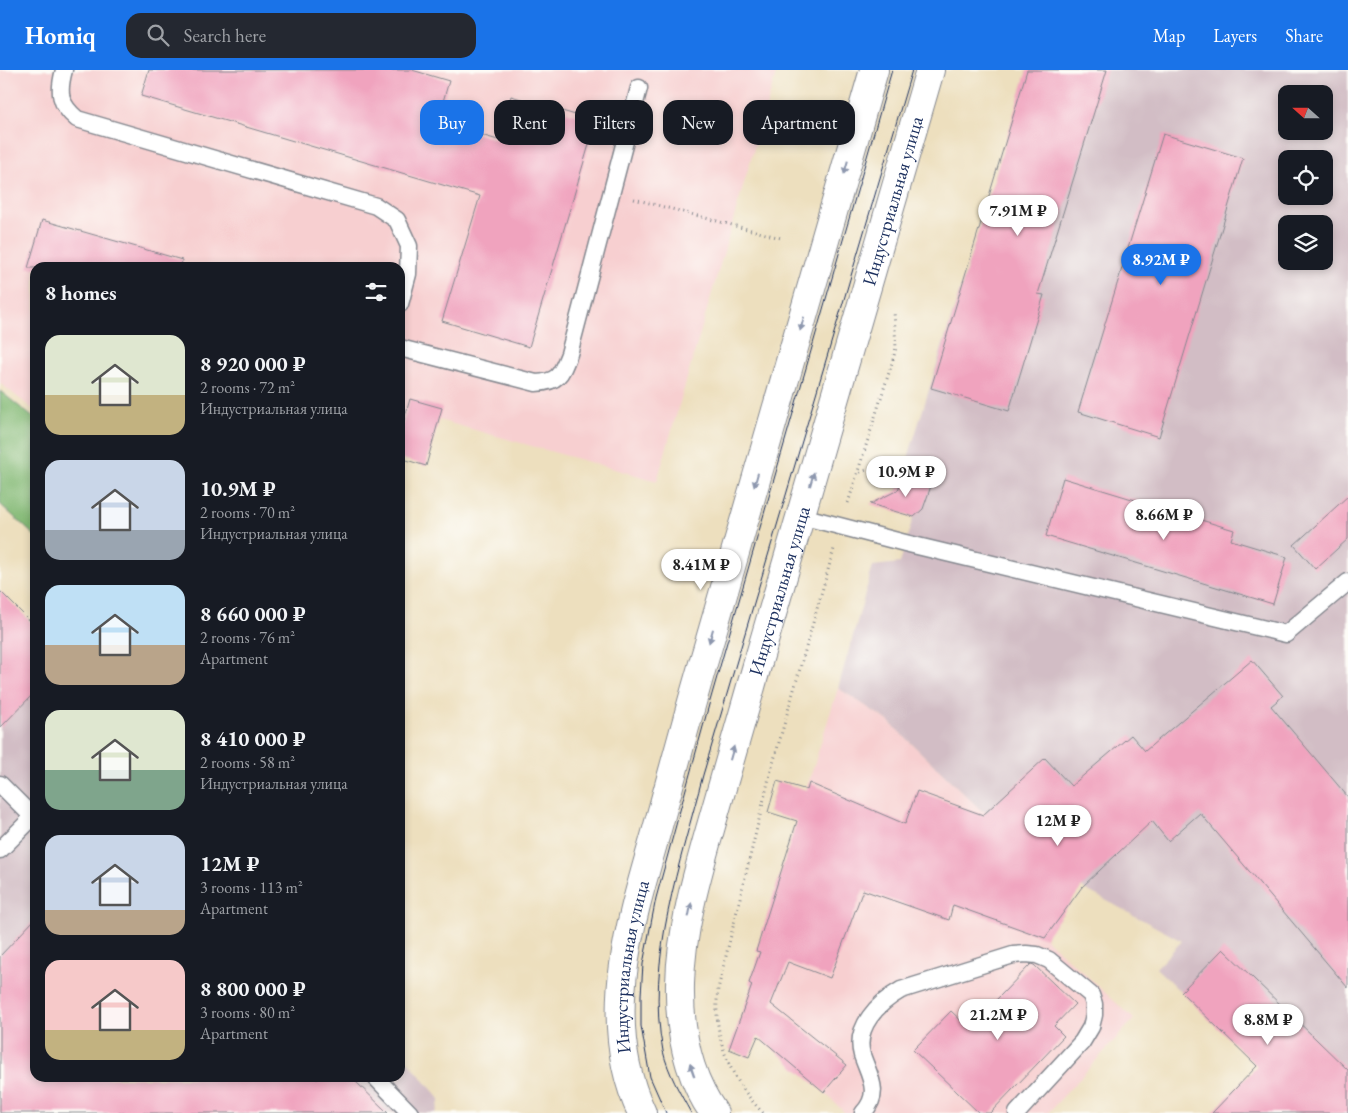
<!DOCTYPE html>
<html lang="en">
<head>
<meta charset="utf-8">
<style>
	:root { --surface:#171b24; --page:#242831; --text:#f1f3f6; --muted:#9ea1a6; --accent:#1a73e8 }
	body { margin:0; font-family:"EB Garamond",serif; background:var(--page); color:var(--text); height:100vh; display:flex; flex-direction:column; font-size:19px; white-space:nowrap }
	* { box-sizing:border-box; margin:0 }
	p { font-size:16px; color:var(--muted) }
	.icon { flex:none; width:28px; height:28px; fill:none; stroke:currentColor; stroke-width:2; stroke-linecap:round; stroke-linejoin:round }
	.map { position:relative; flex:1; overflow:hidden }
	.sheet { position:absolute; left:30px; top:192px; width:375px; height:820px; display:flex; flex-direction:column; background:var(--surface); border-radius:15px; box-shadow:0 2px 8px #0003 }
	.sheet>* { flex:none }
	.guide { position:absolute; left:420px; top:30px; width:475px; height:45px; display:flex; gap:10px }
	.needle { width:32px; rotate:291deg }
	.controls { position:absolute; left:1278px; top:15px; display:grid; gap:10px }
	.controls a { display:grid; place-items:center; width:55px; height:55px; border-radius:10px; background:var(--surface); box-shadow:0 2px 8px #0003; font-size:25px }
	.price { position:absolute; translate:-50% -42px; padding:0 11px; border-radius:18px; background:#fff; color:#222; font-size:16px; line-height:32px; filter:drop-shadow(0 1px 2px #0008) }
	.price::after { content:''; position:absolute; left:50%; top:30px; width:15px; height:11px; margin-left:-8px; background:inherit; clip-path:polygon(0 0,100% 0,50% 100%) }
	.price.selected { background:var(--accent); color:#fff }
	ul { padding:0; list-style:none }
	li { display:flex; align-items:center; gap:15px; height:125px; padding:0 15px }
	li span { display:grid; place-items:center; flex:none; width:140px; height:100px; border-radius:15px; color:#555 }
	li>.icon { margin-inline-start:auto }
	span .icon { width:60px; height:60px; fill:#fffc; stroke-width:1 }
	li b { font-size:21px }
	h2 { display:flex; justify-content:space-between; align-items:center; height:60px; padding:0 15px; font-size:21px }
	.tag { padding:0 18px; border-radius:15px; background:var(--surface); box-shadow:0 2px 8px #0003; font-size:18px; line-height:45px }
	.tag.selected { background:var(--accent); color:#fff }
	header { display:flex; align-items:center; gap:30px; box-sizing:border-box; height:70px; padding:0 25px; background:var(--accent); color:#fff }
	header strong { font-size:24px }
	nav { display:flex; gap:28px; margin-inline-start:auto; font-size:18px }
	.search { width:350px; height:45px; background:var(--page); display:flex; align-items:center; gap:12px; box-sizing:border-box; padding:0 18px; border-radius:15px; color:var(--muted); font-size:19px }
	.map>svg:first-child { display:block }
	.built { fill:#f7cfd0 }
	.industrial { fill:#d2bdc5; fill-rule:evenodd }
	.forest { fill:#83b975; stroke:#4f746a }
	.building { fill:#f0a3be }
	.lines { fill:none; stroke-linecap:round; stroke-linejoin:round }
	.service-casing { stroke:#84878e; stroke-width:19 }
	.secondary-casing { stroke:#84878e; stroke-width:30 }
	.path { stroke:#84878e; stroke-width:3; stroke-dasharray:1 4; stroke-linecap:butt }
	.service { stroke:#fff; stroke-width:16 }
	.secondary { stroke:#fff; stroke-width:28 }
	.tram { stroke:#1b2f5e; stroke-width:1 }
	.oneway { fill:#8d97ae }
	.labels { text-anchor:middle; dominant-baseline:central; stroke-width:4; stroke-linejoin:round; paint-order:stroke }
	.street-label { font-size:19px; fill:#1b2f5e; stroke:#fdfcf7 }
</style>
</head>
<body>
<header>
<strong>Homiq</strong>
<div class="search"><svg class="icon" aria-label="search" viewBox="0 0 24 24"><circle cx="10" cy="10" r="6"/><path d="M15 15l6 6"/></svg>Search here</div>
<nav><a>Map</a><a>Layers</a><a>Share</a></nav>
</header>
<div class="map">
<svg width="1348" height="1043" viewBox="0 0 1348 1043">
	<rect width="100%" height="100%" fill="#fdfcf7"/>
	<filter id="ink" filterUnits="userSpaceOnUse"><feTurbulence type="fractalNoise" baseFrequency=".02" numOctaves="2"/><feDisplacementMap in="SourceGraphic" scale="10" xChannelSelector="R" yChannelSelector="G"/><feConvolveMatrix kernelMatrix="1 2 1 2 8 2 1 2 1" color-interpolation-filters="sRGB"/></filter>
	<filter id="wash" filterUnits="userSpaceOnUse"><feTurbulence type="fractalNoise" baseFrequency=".0096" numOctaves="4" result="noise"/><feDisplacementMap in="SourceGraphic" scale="20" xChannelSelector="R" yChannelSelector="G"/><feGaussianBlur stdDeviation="1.12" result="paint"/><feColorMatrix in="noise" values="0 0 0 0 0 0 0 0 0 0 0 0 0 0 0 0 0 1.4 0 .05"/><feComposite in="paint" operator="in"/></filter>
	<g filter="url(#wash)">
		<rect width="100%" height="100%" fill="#eddfbe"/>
		<g class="built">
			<path d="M0,0H777L657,411L439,350L426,396L400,388V198H35V341L0,313Z"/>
			<path d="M838,618L887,650L981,740L1018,754L1045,868L1134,949L1048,1043H845L824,1022L739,951L752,916L749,913L760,883L756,881Z"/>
		</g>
		<g class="industrial">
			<path d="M1028,0H1348V1043H1306L1156,898L1182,871L1079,816L1018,754L981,740L887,650L838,618L873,496L900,493L913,447L893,441L898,420ZM1286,24H1324V61H1286ZM1286,89H1324V126H1286ZM1286,154H1324V191H1286Z"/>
			<path d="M0,521L35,556V1008H400V982L440,1029L436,1043H0Z"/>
		</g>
		<path class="forest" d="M0,321L35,349V466L0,434Z"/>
		<g id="blocks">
			<g class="building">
				<path d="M149,0H412L449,11L437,52L498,70L511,26L596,51L529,277L442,251L480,126L141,26Z"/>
				<path d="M1027,0H1107L1038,224L1044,225L1009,341L931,318Z"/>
				<path d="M1163,64L1243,88L1159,367L1078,342Z"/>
				<path d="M42,150L182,190L181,198H28Z"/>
				<path d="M410,329L442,338L426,396L400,388V364Z"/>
				<path d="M903,406L931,416L923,439L914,447L870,434L898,420Z"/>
				<path d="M1063,408L1234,460L1231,470L1287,487L1273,534L1046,466Z"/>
				<path d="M1348,426V469L1315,499L1294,475Z"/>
				<path d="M0,521L35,556V622L0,658Z"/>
				<path d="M1252,590L1283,626L1271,636L1348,727V918L1200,743L1168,771L1152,751L1082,817L1045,868L953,835L949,850L863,820L830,908L788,892L771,934L847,995L824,1022L758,966L749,987L729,979L752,915L749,913L760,882L756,881L797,751L768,742L777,711L807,720L809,713L905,754L917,721L983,745L1045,688L1071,716L1131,665L1145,681Z"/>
				<path d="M35,849V1008H352L388,1043H0V886Z"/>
				<path d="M1223,879L1348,1000V1043H1212L1257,996L1181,922Z"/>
				<path d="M1031,894L1034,895L1075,934L1054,956L1064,966L990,1043H979L913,980L951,941L969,958Z"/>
			</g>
		</g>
	</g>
	<g filter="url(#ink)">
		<use href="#blocks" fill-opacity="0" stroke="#84878e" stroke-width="1"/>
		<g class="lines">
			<g class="service-casing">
				<g id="service">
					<path d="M64,0C58,22 59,34 77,49L376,136L397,150L409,176L408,204L400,234"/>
					<path d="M400,278L536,313C559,312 561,304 569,284L639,18"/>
					<path d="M801,446L905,473L1286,564L1348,512"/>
					<path d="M0,714L33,747H35"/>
					<path d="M0,780L33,747"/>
					<path d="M376,1008L410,1043"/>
					<path d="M863,1043C882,1023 869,1006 862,985C854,957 878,933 901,920L1013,885L1026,884L1037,885L1049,890L1091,925L1094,934V945L1091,957L1082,972L1017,1043"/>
				</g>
			</g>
			<g class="secondary-casing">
				<g id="secondary">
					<path id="s1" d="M642,1043C620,997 617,945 624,895C630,850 644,806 656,763C673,702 689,640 707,580C762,386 819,193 874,0"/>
					<path id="s2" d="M714,1043C687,1005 679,960 680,914C681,858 698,802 713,749C728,696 743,644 758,592C816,394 873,197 930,0"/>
				</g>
			</g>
			<g class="path">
				<path d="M634,129L781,168"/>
				<path d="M860,402L874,398L887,416"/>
				<path d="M848,433L892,293L896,278L894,241"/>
				<path d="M763,1043C730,1009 712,967 718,919L770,704L834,479"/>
			</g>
			<use href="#service" class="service"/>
			<use href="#secondary" class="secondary"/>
			<g class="tram">
				<path d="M666,1043L650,1007L641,956V925L643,894L656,828L710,631L892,0"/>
				<path d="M691,1043C680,1023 668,1003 663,981C645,892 681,791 703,705L912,0"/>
			</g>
		</g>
		<defs><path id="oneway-solid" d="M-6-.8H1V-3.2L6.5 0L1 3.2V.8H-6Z" transform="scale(1.25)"/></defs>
		<g class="oneway">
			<use href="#oneway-solid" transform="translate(846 97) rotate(106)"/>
			<use href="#oneway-solid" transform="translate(802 254) rotate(106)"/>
			<use href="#oneway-solid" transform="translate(812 409) rotate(-74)"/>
			<use href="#oneway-solid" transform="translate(756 410) rotate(106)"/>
			<use href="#oneway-solid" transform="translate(711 566) rotate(106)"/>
			<use href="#oneway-solid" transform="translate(732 683) rotate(-74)"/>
			<use href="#oneway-solid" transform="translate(690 840) rotate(-79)"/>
			<use href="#oneway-solid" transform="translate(692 1000) rotate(-109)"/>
		</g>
	</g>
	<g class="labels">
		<g class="street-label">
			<text stroke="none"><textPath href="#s2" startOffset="948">Индустриальная улица</textPath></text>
			<text stroke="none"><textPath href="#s2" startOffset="542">Индустриальная улица</textPath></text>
			<text stroke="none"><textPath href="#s1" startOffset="150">Индустриальная улица</textPath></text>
		</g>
	</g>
</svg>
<div class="controls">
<a><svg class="needle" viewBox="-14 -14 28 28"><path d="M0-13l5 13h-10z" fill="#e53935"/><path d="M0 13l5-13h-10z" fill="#9ea1a6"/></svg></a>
<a><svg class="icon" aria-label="locate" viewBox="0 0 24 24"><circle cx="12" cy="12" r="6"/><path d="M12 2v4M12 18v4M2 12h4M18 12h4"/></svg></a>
<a><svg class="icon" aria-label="layers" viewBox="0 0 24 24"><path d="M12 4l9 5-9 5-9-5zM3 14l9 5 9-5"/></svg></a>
</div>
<b class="price" style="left:1018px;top:167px">7.91M ₽</b>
<b class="price selected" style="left:1161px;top:216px">8.92M ₽</b>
<b class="price" style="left:906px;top:428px">10.9M ₽</b>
<b class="price" style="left:1164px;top:471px">8.66M ₽</b>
<b class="price" style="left:701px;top:521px">8.41M ₽</b>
<b class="price" style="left:1058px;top:777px">12M ₽</b>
<b class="price" style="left:998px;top:971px">21.2M ₽</b>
<b class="price" style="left:1268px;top:976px">8.8M ₽</b>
<div class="guide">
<a class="tag selected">Buy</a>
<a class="tag">Rent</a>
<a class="tag">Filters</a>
<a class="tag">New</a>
<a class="tag">Apartment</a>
</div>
<section class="sheet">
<h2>8 homes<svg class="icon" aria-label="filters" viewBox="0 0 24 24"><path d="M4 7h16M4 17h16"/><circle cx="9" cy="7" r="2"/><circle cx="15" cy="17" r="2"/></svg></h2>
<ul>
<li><span style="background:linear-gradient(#dfe7d0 60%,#c2b280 0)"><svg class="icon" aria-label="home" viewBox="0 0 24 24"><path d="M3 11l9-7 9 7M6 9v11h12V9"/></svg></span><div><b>8 920 000 ₽</b><p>2 rooms · 72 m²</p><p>Индустриальная улица</p></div></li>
<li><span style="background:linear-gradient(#c9d6e8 70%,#9aa5b1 0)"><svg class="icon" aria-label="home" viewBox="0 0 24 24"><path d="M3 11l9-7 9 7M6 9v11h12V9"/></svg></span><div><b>10.9M ₽</b><p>2 rooms · 70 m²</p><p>Индустриальная улица</p></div></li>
<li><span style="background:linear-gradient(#bfe0f5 60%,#b9a48a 0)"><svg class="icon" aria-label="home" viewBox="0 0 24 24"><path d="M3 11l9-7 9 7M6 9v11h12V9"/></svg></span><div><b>8 660 000 ₽</b><p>2 rooms · 76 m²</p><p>Apartment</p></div></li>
<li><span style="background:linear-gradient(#dfe7d0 60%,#7fa58c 0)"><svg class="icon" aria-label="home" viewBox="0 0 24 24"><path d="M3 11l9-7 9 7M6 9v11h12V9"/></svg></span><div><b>8 410 000 ₽</b><p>2 rooms · 58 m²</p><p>Индустриальная улица</p></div></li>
<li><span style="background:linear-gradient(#c9d6e8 75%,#b9a48a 0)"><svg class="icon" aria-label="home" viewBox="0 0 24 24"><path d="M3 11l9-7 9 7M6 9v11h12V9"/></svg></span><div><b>12M ₽</b><p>3 rooms · 113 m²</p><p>Apartment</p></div></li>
<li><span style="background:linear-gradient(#f6c9c9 70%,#c2b280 0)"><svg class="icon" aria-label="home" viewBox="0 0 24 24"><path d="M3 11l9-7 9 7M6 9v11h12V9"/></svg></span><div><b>8 800 000 ₽</b><p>3 rooms · 80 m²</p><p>Apartment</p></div></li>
</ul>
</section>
</div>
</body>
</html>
